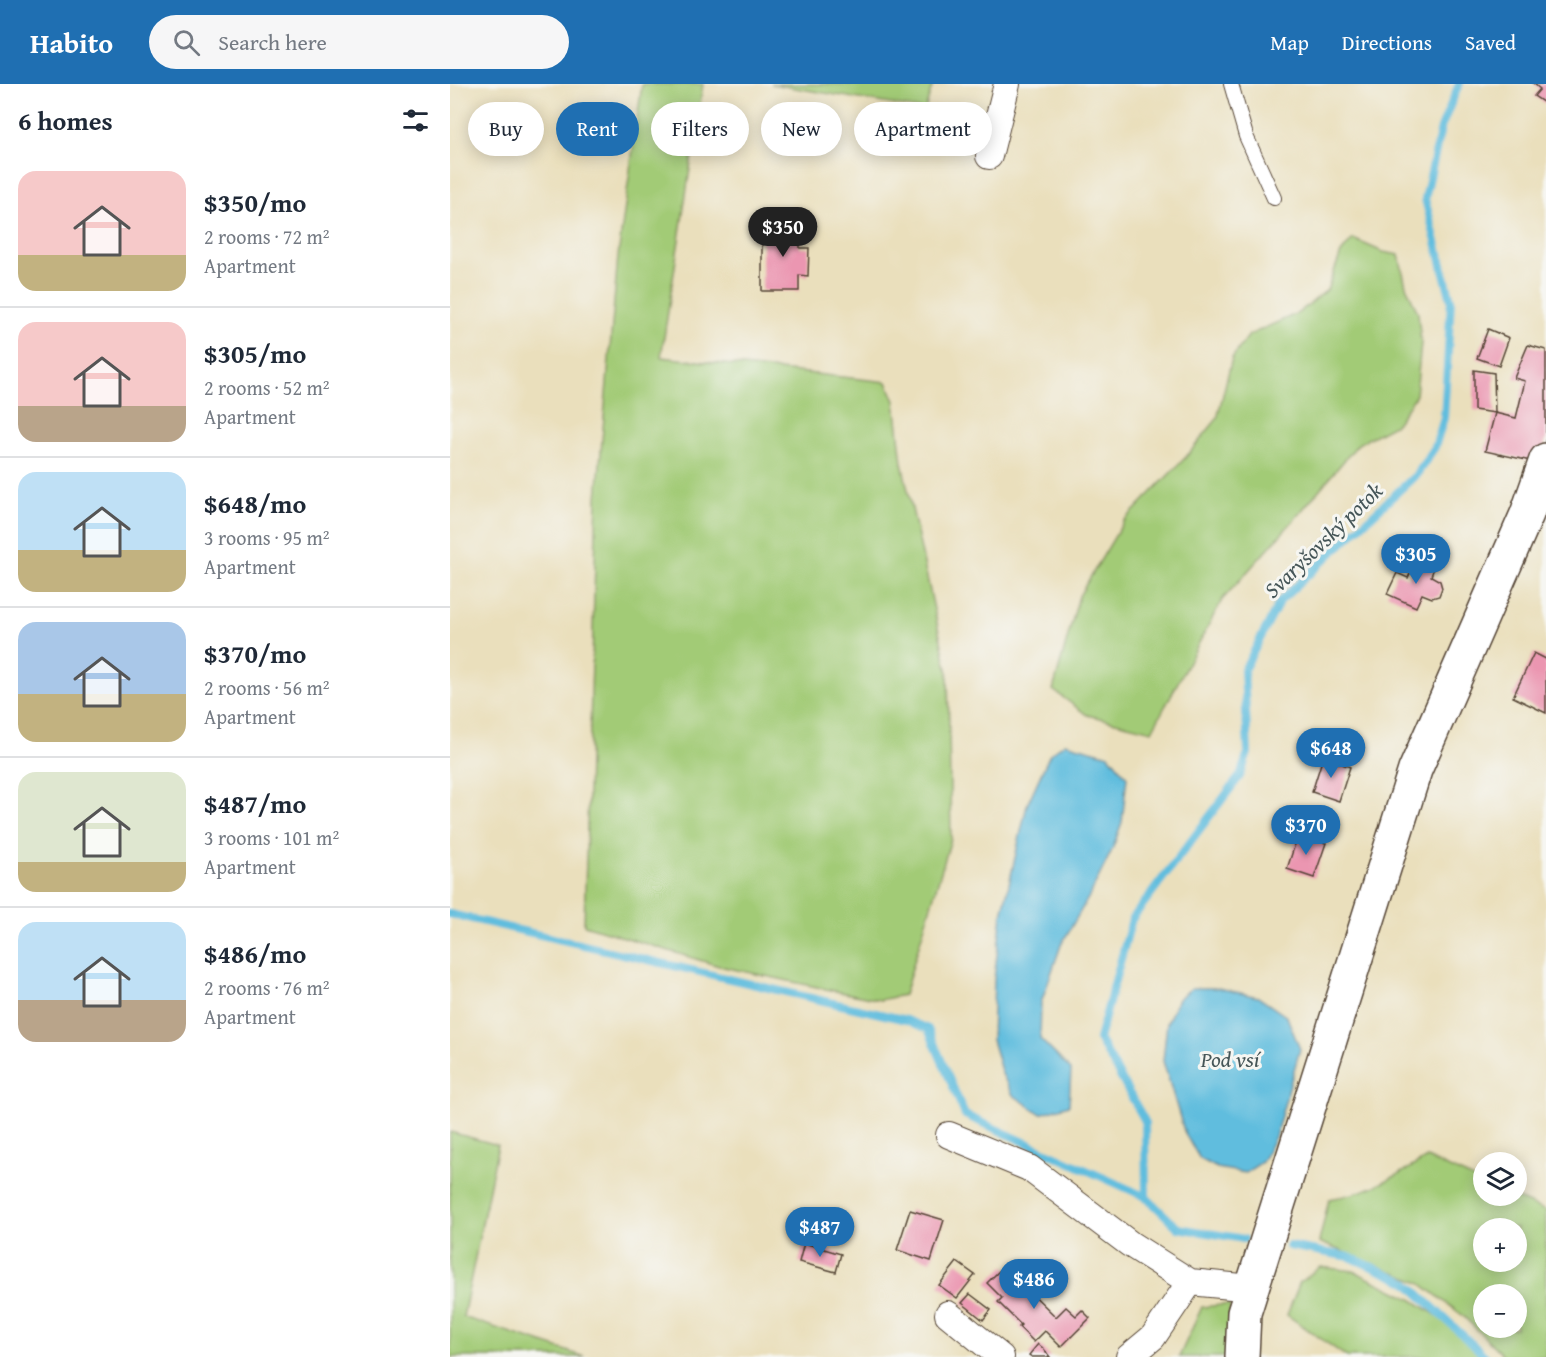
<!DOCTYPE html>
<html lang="en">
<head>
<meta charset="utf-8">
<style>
	:root { --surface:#fff; --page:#f6f6f7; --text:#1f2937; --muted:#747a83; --line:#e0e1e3; --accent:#1f6fb2 }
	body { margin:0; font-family:"Gentium Book Plus",serif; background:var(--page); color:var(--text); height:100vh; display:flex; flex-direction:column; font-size:22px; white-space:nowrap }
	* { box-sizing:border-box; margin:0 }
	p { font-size:20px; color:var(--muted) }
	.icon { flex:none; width:33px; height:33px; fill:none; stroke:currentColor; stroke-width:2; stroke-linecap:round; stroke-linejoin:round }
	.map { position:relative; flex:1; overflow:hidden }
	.panel { display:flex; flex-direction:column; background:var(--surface); width:450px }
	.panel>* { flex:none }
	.guide { position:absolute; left:18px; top:18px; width:570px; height:54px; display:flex; gap:12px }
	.controls { position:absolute; left:1023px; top:1068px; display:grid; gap:12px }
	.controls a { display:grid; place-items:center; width:54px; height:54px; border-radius:50%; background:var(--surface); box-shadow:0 3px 15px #0003; font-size:30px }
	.price { position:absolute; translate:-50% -51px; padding:0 14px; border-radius:21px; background:var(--accent); color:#fff; font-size:20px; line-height:39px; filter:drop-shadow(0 2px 3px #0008) }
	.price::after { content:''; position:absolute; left:50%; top:36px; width:18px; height:14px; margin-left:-9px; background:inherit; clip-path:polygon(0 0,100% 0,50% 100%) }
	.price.active { background:#222; color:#fff }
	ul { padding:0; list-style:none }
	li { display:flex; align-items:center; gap:18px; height:150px; padding:0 18px }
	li+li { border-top:2px solid var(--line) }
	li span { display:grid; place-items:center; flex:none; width:168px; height:120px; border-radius:18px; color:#555 }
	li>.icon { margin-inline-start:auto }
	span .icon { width:72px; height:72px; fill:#fffc; stroke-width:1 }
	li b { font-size:26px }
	h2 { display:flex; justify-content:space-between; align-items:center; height:72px; padding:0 18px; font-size:26px }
	.pill { padding:0 21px; border-radius:27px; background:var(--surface); box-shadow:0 3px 15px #0003; font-size:21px; line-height:54px }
	.pill.active { background:var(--accent); color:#fff }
	header { display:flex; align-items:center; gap:36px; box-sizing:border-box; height:84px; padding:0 30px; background:var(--accent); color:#fff }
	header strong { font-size:28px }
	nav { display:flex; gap:33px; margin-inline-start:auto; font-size:21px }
	.search { width:420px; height:54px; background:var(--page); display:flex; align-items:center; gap:15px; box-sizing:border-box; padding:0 21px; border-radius:33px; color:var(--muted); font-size:22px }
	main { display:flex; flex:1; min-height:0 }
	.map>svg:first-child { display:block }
	.green { fill:#a2cb76; stroke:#6e7a4a; stroke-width:1.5; fill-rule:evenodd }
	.water { fill:#60bdde; stroke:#4e747e; stroke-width:1.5 }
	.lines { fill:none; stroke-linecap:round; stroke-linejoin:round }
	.stream { stroke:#60bdde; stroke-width:8 }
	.building { fill:#eb96b1 }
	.lane-casing { stroke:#554536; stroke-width:16 }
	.street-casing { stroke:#554536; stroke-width:28 }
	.secondary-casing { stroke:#554536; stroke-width:36 }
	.lane { stroke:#fff; stroke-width:14 }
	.street { stroke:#fff; stroke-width:26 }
	.secondary { stroke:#fff; stroke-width:33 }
	.labels { text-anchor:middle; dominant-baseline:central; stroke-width:6; stroke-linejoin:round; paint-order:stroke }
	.water-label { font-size:22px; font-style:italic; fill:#465658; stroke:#f6f6f2 }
</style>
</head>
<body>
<header>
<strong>Habito</strong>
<div class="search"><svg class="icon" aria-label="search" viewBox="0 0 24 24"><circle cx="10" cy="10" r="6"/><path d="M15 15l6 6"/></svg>Search here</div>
<nav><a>Map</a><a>Directions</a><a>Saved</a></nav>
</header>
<main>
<section class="panel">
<h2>6 homes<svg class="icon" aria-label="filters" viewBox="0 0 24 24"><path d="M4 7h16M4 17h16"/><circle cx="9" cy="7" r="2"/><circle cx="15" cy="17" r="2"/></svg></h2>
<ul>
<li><span style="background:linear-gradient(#f6c9c9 70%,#c2b280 0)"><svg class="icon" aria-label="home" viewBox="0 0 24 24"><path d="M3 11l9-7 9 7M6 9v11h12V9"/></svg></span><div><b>$350/mo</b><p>2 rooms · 72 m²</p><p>Apartment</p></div></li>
<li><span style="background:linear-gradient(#f6c9c9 70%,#b9a48a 0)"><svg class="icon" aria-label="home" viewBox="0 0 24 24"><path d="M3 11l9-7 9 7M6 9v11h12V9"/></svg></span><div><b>$305/mo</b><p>2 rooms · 52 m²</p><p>Apartment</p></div></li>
<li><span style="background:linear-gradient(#bfe0f5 65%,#c2b280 0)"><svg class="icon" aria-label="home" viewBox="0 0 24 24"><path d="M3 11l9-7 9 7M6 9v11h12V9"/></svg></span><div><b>$648/mo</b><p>3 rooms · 95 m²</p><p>Apartment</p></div></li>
<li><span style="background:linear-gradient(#a9c7e8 60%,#c2b280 0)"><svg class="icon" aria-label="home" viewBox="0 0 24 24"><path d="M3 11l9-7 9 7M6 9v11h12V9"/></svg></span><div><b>$370/mo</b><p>2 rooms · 56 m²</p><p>Apartment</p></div></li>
<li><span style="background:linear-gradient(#dfe7d0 75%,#c2b280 0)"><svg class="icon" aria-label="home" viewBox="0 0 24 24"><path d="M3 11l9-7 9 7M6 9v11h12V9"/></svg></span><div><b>$487/mo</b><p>3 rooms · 101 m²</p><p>Apartment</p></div></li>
<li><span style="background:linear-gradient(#bfe0f5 65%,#b9a48a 0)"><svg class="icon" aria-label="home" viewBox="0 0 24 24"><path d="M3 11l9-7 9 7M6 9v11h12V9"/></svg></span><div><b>$486/mo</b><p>2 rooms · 76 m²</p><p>Apartment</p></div></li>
</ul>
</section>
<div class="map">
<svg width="1096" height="1273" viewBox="0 0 1096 1273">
	<rect width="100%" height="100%" fill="#f6f6f2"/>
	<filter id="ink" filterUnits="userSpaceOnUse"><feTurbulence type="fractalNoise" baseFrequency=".0167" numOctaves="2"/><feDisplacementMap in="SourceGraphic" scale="12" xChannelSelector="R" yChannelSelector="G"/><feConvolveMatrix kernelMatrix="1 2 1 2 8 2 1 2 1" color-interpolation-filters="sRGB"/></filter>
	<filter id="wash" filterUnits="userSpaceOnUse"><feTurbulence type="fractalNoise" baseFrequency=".008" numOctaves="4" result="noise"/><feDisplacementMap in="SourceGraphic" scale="24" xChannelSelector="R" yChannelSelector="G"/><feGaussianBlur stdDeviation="1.35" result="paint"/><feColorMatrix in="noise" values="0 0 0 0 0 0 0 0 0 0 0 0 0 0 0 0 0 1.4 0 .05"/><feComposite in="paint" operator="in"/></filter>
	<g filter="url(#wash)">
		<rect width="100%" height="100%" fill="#eadfbc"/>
		<g class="green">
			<path d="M192,0H253L211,273L437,298L445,317L452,379L498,589L501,755L454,911L430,916L385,907L269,882L134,841L147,414L168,172Z"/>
			<path d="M321,0H483L475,26Z"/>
			<path d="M903,155L933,168L949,171L956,202L968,229L971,259L966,311L946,340L908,360L843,437L772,516L702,647L637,631L603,606L629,512L674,437L736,373L767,335L782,274L799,251L848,229L877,206L891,169Z"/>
			<path d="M0,1048L48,1061L13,1233L135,1273H0Z"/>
			<path d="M977,1074L1033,1099L1034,1112H1061L1096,1127V1273H1055L1012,1231L970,1199L869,1158L879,1115C918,1109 943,1094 977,1074ZM1034,1144H1066V1178H1034ZM1034,1210H1066V1244H1034Z"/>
			<path d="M870,1183L904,1187L963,1216L1000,1240L1031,1273H897L837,1231L850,1198Z"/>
			<path d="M780,1220L777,1273H729L752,1223Z"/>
		</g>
		<g class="water">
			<path d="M615,659L659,671L677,693L672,738L662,766L641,809L611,861L591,919L590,955L621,986L619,1021L591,1030L563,1011L552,990L542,956L544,895L552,831L577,721L600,670Z"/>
			<path d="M742,904H768L808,913L837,933L850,965L825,1053L812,1078L795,1089L767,1084L750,1075L735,1050L713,977L717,939L728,915Z"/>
		</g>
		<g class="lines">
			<g class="stream">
				<path d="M0,830L456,936L478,945L515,1031L696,1113"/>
				<path d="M794,1155L728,1144L696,1113L695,1037L649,955L682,835L790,692L798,669L794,586L830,517L967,390L985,363L994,334L1001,216L975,115L991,44L1009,0"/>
				<path d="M839,1162L900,1173L956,1198L1036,1273"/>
			</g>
		</g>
		<g id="blocks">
			<g class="building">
				<path d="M1084,0H1096V20L1084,12L1090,5Z"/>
				<path d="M349,139L350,164H359L358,192L349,191V207H312V140Z"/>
				<path d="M1038,245L1059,254L1049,282L1027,274Z"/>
				<path d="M1078,261L1096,266V354L1090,379L1035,367L1045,329L1066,334L1075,297L1064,294Z"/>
				<path d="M1024,286L1044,289L1045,329L1024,326Z"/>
				<path d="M966,476L984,484L981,492L990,497L992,504L989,512L982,514L972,510L966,523L937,510L947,489L958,494Z"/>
				<path d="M1084,569L1096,575V629L1063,613Z"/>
				<path d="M873,673L900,683L889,717L862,708Z"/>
				<path d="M848,751L876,759L864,794L837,785Z"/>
				<path d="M460,1126L494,1136L481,1177L447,1166Z"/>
				<path d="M354,1159L391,1170L386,1188L349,1178Z"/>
				<path d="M507,1178L525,1191L507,1214L489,1201Z"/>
				<path d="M554,1182L606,1233L616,1223L626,1232L632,1226L640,1234L611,1263L595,1247L584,1258L569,1243L571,1241L548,1218L552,1214L537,1199Z"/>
				<path d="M520,1210L541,1226L533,1236L512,1219Z"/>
				<path d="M588,1260L594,1265L600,1273H582L579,1271Z"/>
			</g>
		</g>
	</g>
	<g filter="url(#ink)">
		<use href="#blocks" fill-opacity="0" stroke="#554536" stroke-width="1.5"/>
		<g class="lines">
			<g class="lane-casing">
				<path id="lane" d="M781,0L796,52L824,114"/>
			</g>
			<g class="street-casing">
				<g id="street">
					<path d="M539,72L557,0"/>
					<path d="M499,1051L579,1084L680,1160L740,1198L802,1204"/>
					<path d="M498,1230L551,1273"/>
					<path d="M679,1273L703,1253L740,1198"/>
				</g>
			</g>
			<g class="secondary-casing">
				<path id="secondary" d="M792,1273L794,1229L965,686L1077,430L1096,376"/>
			</g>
			<use href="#lane" class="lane"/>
			<use href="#street" class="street"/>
			<use href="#secondary" class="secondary"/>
		</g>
	</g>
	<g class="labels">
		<g class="water-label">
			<text transform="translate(873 456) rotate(-44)">Svaryšovský potok</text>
			<text x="780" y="975">Pod vsí</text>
		</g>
	</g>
</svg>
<div class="controls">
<a><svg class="icon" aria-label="layers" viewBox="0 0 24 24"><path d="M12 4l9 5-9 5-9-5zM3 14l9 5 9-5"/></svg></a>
<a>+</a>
<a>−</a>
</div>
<b class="price active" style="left:333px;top:174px">$350</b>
<b class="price" style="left:966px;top:501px">$305</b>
<b class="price" style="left:881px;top:695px">$648</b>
<b class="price" style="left:856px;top:772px">$370</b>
<b class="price" style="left:370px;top:1174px">$487</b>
<b class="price" style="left:584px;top:1226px">$486</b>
<div class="guide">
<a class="pill">Buy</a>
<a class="pill active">Rent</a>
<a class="pill">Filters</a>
<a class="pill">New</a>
<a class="pill">Apartment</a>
</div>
</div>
</main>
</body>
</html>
